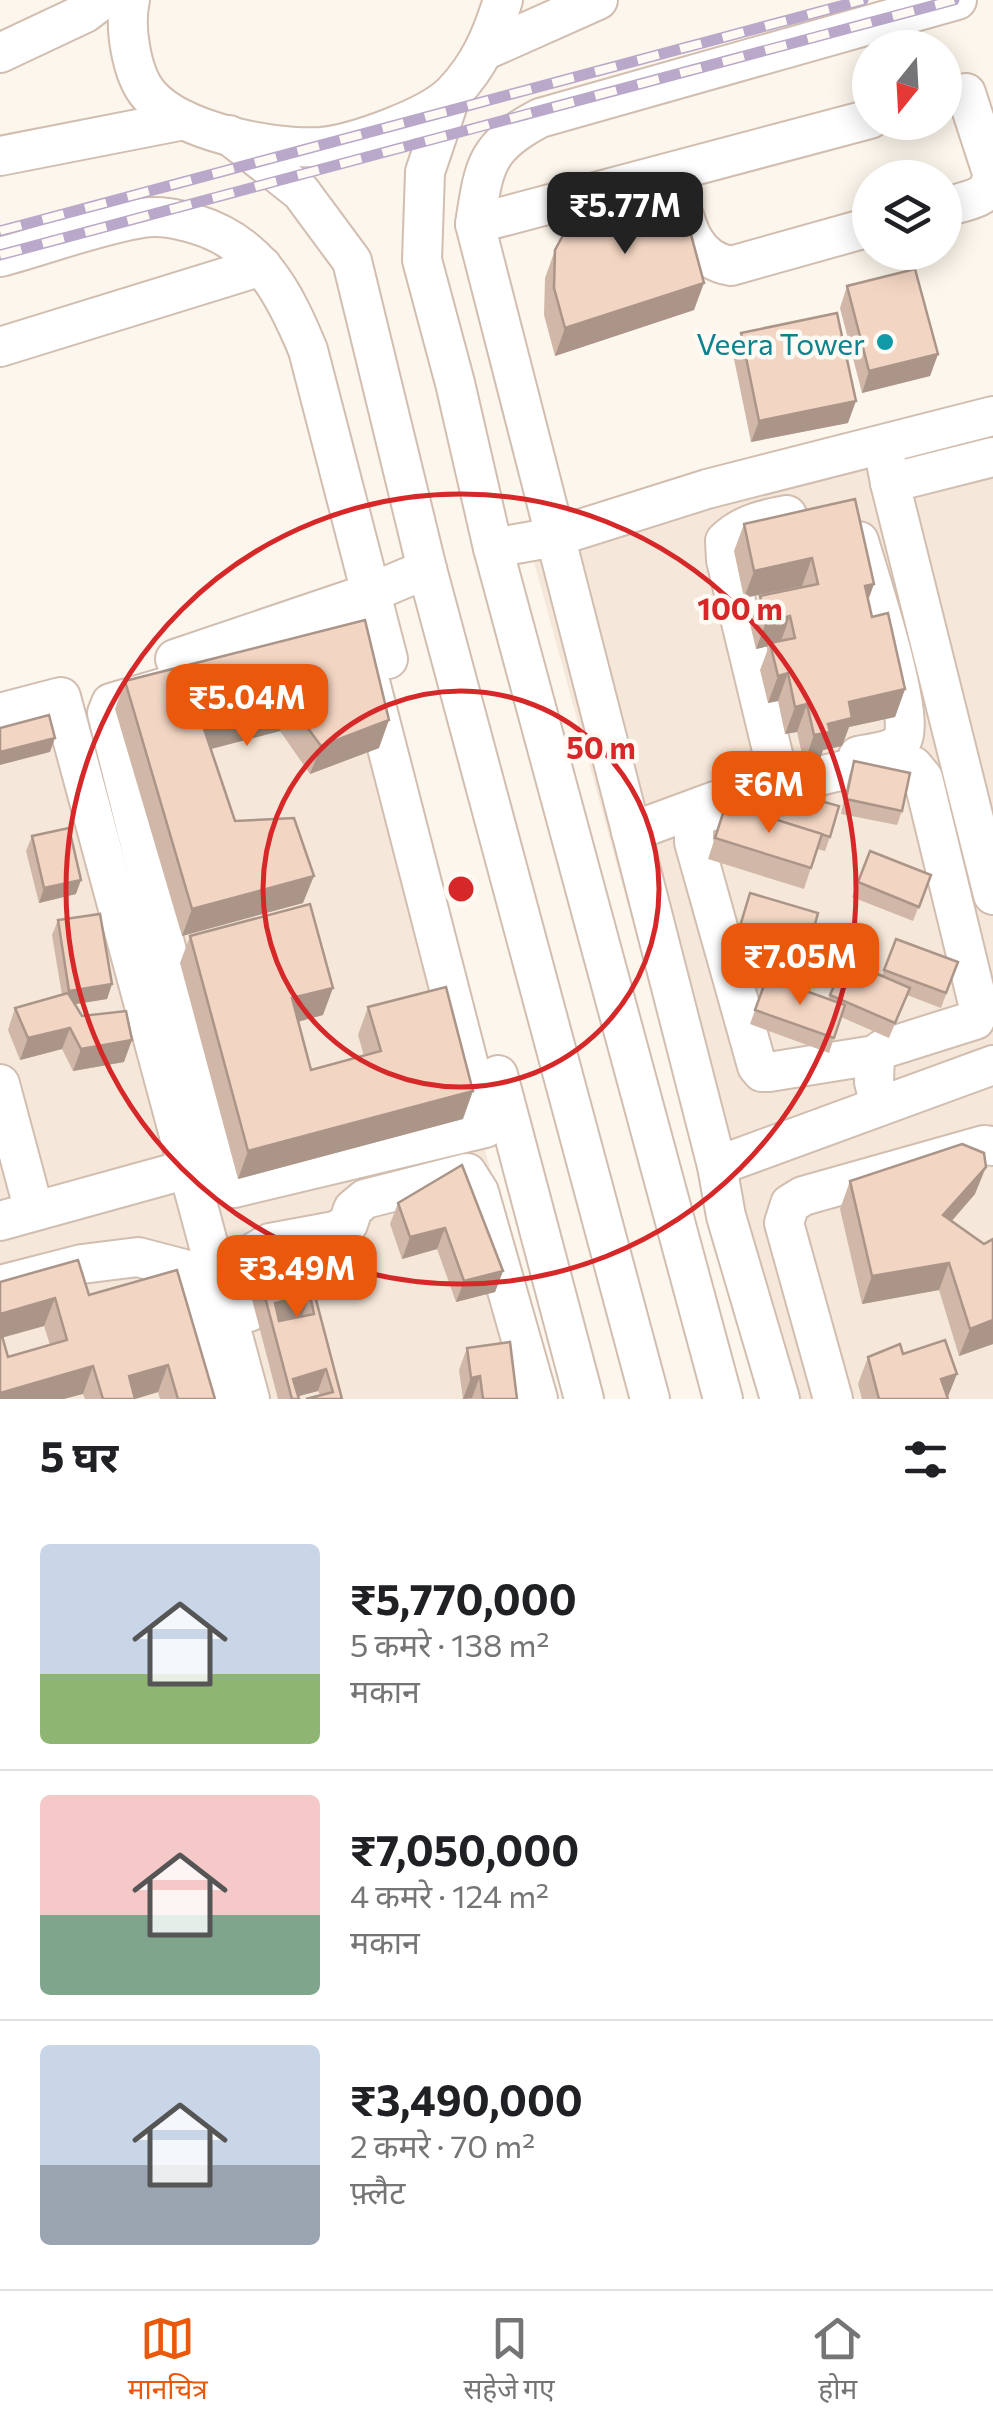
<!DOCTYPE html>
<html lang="hi">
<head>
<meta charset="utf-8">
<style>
	:root { --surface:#fff; --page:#f6f6f6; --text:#202124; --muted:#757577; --line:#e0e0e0; --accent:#ea580c }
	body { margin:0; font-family:Commissioner,"Noto Sans Devanagari",sans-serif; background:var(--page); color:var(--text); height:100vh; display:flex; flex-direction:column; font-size:38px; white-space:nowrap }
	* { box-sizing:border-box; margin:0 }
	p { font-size:32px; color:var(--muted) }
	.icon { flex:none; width:55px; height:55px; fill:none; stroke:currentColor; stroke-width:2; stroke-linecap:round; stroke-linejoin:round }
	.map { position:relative; height:1399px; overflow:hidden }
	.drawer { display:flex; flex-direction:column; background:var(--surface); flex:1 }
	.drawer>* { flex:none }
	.needle { width:65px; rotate:198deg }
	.fabs { position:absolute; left:852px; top:30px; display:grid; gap:20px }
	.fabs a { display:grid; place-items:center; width:110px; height:110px; border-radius:50%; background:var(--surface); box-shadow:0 5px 25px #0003; font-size:50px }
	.price { position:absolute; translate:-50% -85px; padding:0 22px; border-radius:20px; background:var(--accent); color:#fff; font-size:32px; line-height:65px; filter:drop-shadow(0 2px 5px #0008) }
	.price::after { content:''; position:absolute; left:50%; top:60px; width:30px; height:22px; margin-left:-15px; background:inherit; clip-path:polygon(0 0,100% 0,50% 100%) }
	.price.selected { background:#222; color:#fff }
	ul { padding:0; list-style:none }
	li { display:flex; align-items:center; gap:30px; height:250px; padding:0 40px }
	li+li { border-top:2px solid var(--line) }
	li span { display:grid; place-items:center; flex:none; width:280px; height:200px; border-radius:10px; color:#555 }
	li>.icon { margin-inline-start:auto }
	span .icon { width:120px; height:120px; fill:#fffc; stroke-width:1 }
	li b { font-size:42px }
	h2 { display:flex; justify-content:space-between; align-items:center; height:120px; padding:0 40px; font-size:42px }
	.tabs { display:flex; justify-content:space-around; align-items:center; height:140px; border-top:2px solid var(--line); background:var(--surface); font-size:28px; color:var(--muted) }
	.tabs a { display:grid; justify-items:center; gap:5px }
	.tabs .selected { color:var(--accent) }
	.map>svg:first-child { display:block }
	.residential { fill:#f5e8da }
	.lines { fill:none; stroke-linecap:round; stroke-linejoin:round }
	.minor-casing { stroke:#d1beb0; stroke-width:42 }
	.minor { stroke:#fff; stroke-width:38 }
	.rail-casing { stroke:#b9a8c9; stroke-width:11 }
	.rail { stroke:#fffaf3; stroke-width:8; stroke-dasharray:22; stroke-linecap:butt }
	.wall { fill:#d1b7a8; fill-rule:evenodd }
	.shaded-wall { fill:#aa9588 }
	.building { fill:#f3d5c3; stroke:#aa9588; stroke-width:2.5; fill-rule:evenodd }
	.ring { fill:none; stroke:#d62828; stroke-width:5 }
	.culture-dot { fill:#0f9aa8; stroke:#fffaf3; stroke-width:4 }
	.labels { text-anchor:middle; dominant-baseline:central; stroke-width:9; stroke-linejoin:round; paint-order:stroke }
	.culture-label { font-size:30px; fill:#0d838f; stroke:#fffaf3; text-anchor:end }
	.centre { fill:#d62828; stroke:#fffaf3; stroke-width:5 }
	.ring-label { font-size:30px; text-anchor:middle; font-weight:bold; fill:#d62828; stroke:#fffaf3; stroke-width:9; stroke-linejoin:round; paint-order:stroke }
</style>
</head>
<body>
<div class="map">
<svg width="993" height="1399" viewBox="0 0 993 1399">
	<rect width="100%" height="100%" fill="#fdf6ec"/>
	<g class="residential">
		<path d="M993,422V1399H763L528,540Z"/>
		<path d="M348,648L553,1399H0V735Z"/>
	</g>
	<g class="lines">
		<g class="minor-casing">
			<g id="minor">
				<path d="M130,0C124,26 131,74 149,95C181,132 273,150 321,147C354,144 430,117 453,93C480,65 492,35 503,0"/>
				<path d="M488,49L598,0"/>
				<path d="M0,53L85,13L102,0"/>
				<path d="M451,95L425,172L422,260L455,383L493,548L723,1399"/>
				<path d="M229,135L301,192L352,261L427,569L650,1399"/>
				<path d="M0,156L184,120"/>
				<path d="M672,174C684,211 687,259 731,266L870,227"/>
				<path d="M945,207C967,200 992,200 992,173L966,93"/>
				<path d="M475,224L870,119"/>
				<path d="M0,257C46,245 94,226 142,218C160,215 177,219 195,224C259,243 284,292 308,350L388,659"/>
				<path d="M0,347L262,266"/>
				<path d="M886,462L890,483L993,457"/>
				<path d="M890,483L993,895"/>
				<path d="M493,548L555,537L707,489L993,416"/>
				<path d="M357,631L485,1128L234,1188L225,1179L220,1162L107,713L111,703Z"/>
				<path d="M175,659L370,593L427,569"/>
				<path d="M0,713L61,697L250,1399"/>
				<path d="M858,756C871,753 894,752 902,740C917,718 868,573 859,541"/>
				<path d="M779,779L726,560L725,541C742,524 765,519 787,515"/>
				<path d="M631,832L715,801"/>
				<path d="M875,1055L769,1072H762L757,1066L694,842V823L700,815C758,797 856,755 913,766L923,778L979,1008L975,1020L883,1049L875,1055L874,1082L880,1106"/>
				<path d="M498,1075L584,1399"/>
				<path d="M0,1084L34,1211"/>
				<path d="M717,1166L993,1065"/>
				<path d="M0,1221L188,1169"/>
				<path d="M0,1285L82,1264L138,1257L184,1269L218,1399"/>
				<path d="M249,1312L238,1271L242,1259L270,1243L335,1231L348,1224L353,1209L365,1199L467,1173L479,1192L538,1399"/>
				<path d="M780,1399L726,1216L717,1166L475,224C484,166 485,147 540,118L957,0"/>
				<path d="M833,1399L784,1223L790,1204L803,1196L984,1145L993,1146"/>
			</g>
		</g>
		<use href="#minor" class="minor"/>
		<g class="rail-casing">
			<g id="rail">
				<path d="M0,231L863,0"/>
				<path d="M0,255L954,0"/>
			</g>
		</g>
		<use href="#rail" class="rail"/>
	</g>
	<g class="wall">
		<path d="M555,250L694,310L555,356L544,315L545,278Z"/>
		<path d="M847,286L938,354L930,376L862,393L840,308Z"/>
		<path d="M741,333L848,423L751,442L733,354Z"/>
		<path d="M855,499L868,601L872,617L905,689L895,717L849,727L842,746L823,750L820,759L804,763L797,732L785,734L778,701L768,703L760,670L769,646L756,649L750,624L760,596L802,586L744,598L734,551L744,524Z"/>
		<path d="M365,620L379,748L310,774L280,731L210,749L235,821L303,903L182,936L115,709L125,681Z"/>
		<path d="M854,761L902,811L897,825L841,814L849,776Z"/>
		<path d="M774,788L830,837L825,851L817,849L804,889L708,859L726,804L766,816Z"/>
		<path d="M32,836L76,894L39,903L26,851Z"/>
		<path d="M870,851L931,875L913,921L852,897Z"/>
		<path d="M750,893L807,953L802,968L733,948Z"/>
		<path d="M58,920L112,984L107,999L75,1004L82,1016L124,1062L73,1071L62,1049L20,1060L8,1030L15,1008L62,995L52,935Z"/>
		<path d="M190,936L323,1015L298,1022L311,1070L364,1056L358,1035L368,1007L463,1119L238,1179L180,963Z"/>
		<path d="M896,939L958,962L941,1008L907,995L889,1038L841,1017L829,1053L750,1024L767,977L828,999L845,960L882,976Z"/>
		<path d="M462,1165L503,1271L495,1292L456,1302L437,1249L402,1259L390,1224L398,1203Z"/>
		<path d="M850,1181L975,1194L952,1221L993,1344L959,1356L939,1290L862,1304L840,1209Z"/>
		<path d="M303,1250L342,1399L320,1395L318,1391L298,1396L299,1399H278L248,1284L256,1263Z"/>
		<path d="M0,1282L89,1295L215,1399H160L158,1392L135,1399H85L83,1394L0,1399ZM44,1326L50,1345L8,1357L2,1338Z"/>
		<path d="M467,1348L517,1399H463L459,1370Z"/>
		<path d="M903,1354L948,1398V1399H862L858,1384L868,1357Z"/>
	</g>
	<g class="shaded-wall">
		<path d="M704,283L694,310L555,356L565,328Z"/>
		<path d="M938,354L930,376L862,393L869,371Z"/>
		<path d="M856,401L848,423L751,442L759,421Z"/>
		<path d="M812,558L802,586L744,598L754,571Z"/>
		<path d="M874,584L864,612L865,586Z"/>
		<path d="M790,616L780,644L770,643L769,646L756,649L766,622Z"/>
		<path d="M788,673L778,701L768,703L778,676Z"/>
		<path d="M905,689L895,717L849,727L842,746L823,750L820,759L804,763L814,735L828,724L849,702Z"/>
		<path d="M290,704L280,731L192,754L203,726Z"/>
		<path d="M807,704L797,732L785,734L795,707Z"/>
		<path d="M389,720L379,748L310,774L321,746Z"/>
		<path d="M55,738L50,752L0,765V752Z"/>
		<path d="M314,876L303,903L182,936L192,909Z"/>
		<path d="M81,880L76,894L39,903L44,888Z"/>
		<path d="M112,984L107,999L64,1006L69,991Z"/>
		<path d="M333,988L323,1015L281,1026L292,998Z"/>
		<path d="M70,1028L62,1049L20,1060L28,1038Z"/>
		<path d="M132,1040L124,1062L73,1071L81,1049Z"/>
		<path d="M473,1091L463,1119L238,1179L248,1151Z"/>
		<path d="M986,1167L975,1194L933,1242L943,1215Z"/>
		<path d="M445,1228L437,1249L402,1259L410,1237Z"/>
		<path d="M949,1263L939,1290L862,1304L872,1276Z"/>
		<path d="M503,1271L495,1292L456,1302L464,1281Z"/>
		<path d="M310,1295L302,1316L272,1323L275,1303Z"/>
		<path d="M55,1298L44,1326L0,1338V1314Z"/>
		<path d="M993,1320V1344L959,1356L970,1329Z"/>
		<path d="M168,1365L158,1392L135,1399L129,1376Z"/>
		<path d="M93,1366L83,1394L64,1399H0V1393Z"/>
		<path d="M326,1369L318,1391L292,1398L293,1379Z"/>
		<path d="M957,1374L947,1399L941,1379Z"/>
		<path d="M480,1376L472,1398L463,1399L471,1378Z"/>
	</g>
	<g class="building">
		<path d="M678,186L704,283L565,328L554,288L555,250L568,226L586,211Z"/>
		<path d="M915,269L938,354L869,371L847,286Z"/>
		<path d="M837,313L856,401L759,421L741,333Z"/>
		<path d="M855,499L874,584L865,586L872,617L888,613L905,689L849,702L852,718L828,724L830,732L814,735L807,704L795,707L788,673L778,676L770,643L795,638L790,616L766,622L760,596L818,584L812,558L754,571L744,524Z"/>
		<path d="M365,620L389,720L321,746L290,704L203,726L235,821L294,818L314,876L192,909L125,681Z"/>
		<path d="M49,715L55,738L0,752V728Z"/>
		<path d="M854,761L910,773L902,811L846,799Z"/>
		<path d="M774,788L839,806L830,837L767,817Z"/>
		<path d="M726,804L822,834L811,868L715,838Z"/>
		<path d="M69,828L81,880L44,888L32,836Z"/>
		<path d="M870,851L931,875L919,907L858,882Z"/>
		<path d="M750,893L818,913L807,953L738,933Z"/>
		<path d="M310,904L333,988L292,998L311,1070L381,1051L368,1007L446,987L473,1091L248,1151L190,936Z"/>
		<path d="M100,914L112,984L69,991L58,920Z"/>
		<path d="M896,939L958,962L946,993L884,970Z"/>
		<path d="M845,960L910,988L895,1023L830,995Z"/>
		<path d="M767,977L845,1005L834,1038L755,1010Z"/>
		<path d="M68,993L82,1016L126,1011L132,1040L81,1049L70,1028L28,1038L15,1008Z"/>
		<path d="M962,1144L984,1153L986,1167L943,1215L984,1244L993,1239V1320L970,1329L949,1263L872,1276L850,1181Z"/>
		<path d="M462,1165L503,1271L464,1281L445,1228L410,1237L398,1203Z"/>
		<path d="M303,1250L342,1399H306L333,1392L326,1369L293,1379L299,1399H292L256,1263ZM310,1295L314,1314L279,1321L275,1303Z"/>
		<path d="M78,1260L89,1295L177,1270L215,1399H178L168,1365L129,1376L135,1399H103L93,1366L0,1393V1329L8,1357L67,1340L55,1298L0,1314V1282Z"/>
		<path d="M945,1340L957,1374L941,1379L948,1399H879L868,1357L900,1344L903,1354Z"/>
		<path d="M510,1342L517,1399H483L480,1376L471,1378L467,1348Z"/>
	</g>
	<g class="ring">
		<circle cx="461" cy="889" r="198"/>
		<circle cx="461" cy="889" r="395"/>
	</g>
	<circle class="culture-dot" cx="885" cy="342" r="10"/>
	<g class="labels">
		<g class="culture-label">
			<text x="865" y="342">Veera Tower</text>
		</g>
	</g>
	<circle cx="461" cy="889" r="15" class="centre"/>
	<g class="ring-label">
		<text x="740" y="620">100 m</text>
		<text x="601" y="759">50 m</text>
	</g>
</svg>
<div class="fabs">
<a><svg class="needle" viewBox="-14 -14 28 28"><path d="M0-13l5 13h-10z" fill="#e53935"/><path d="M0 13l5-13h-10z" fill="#757577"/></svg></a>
<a><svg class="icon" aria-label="layers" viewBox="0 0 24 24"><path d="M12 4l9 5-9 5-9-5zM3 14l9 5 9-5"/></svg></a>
</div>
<b class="price selected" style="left:625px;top:257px">₹5.77M</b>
<b class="price" style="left:247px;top:749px">₹5.04M</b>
<b class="price" style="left:769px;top:836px">₹6M</b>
<b class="price" style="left:800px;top:1008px">₹7.05M</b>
<b class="price" style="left:297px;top:1320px">₹3.49M</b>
</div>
<section class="drawer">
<h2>5 घर<svg class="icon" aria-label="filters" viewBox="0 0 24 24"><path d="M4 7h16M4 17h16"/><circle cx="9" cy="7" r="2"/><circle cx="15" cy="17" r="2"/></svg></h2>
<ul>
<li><span style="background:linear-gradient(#c9d6e8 65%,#8fb573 0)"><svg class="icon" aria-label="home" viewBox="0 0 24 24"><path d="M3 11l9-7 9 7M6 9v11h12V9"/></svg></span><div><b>₹5,770,000</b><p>5 कमरे · 138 m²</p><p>मकान</p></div></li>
<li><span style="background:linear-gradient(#f6c9c9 60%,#7fa58c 0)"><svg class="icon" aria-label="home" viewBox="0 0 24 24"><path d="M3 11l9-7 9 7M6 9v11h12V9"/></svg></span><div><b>₹7,050,000</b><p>4 कमरे · 124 m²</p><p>मकान</p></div></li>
<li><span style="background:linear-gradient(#c9d6e8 60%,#9aa5b1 0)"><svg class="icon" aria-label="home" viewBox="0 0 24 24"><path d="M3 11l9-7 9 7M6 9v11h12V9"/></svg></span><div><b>₹3,490,000</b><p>2 कमरे · 70 m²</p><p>फ़्लैट</p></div></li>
</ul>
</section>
<nav class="tabs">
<a class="selected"><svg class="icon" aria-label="map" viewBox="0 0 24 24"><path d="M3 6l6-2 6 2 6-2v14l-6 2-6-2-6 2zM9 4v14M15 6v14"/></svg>मानचित्र</a>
<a><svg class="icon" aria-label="saved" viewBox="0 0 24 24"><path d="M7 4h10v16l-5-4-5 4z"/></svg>सहेजे गए</a>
<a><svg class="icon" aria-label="home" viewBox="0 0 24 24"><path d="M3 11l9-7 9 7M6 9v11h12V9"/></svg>होम</a>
</nav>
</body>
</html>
